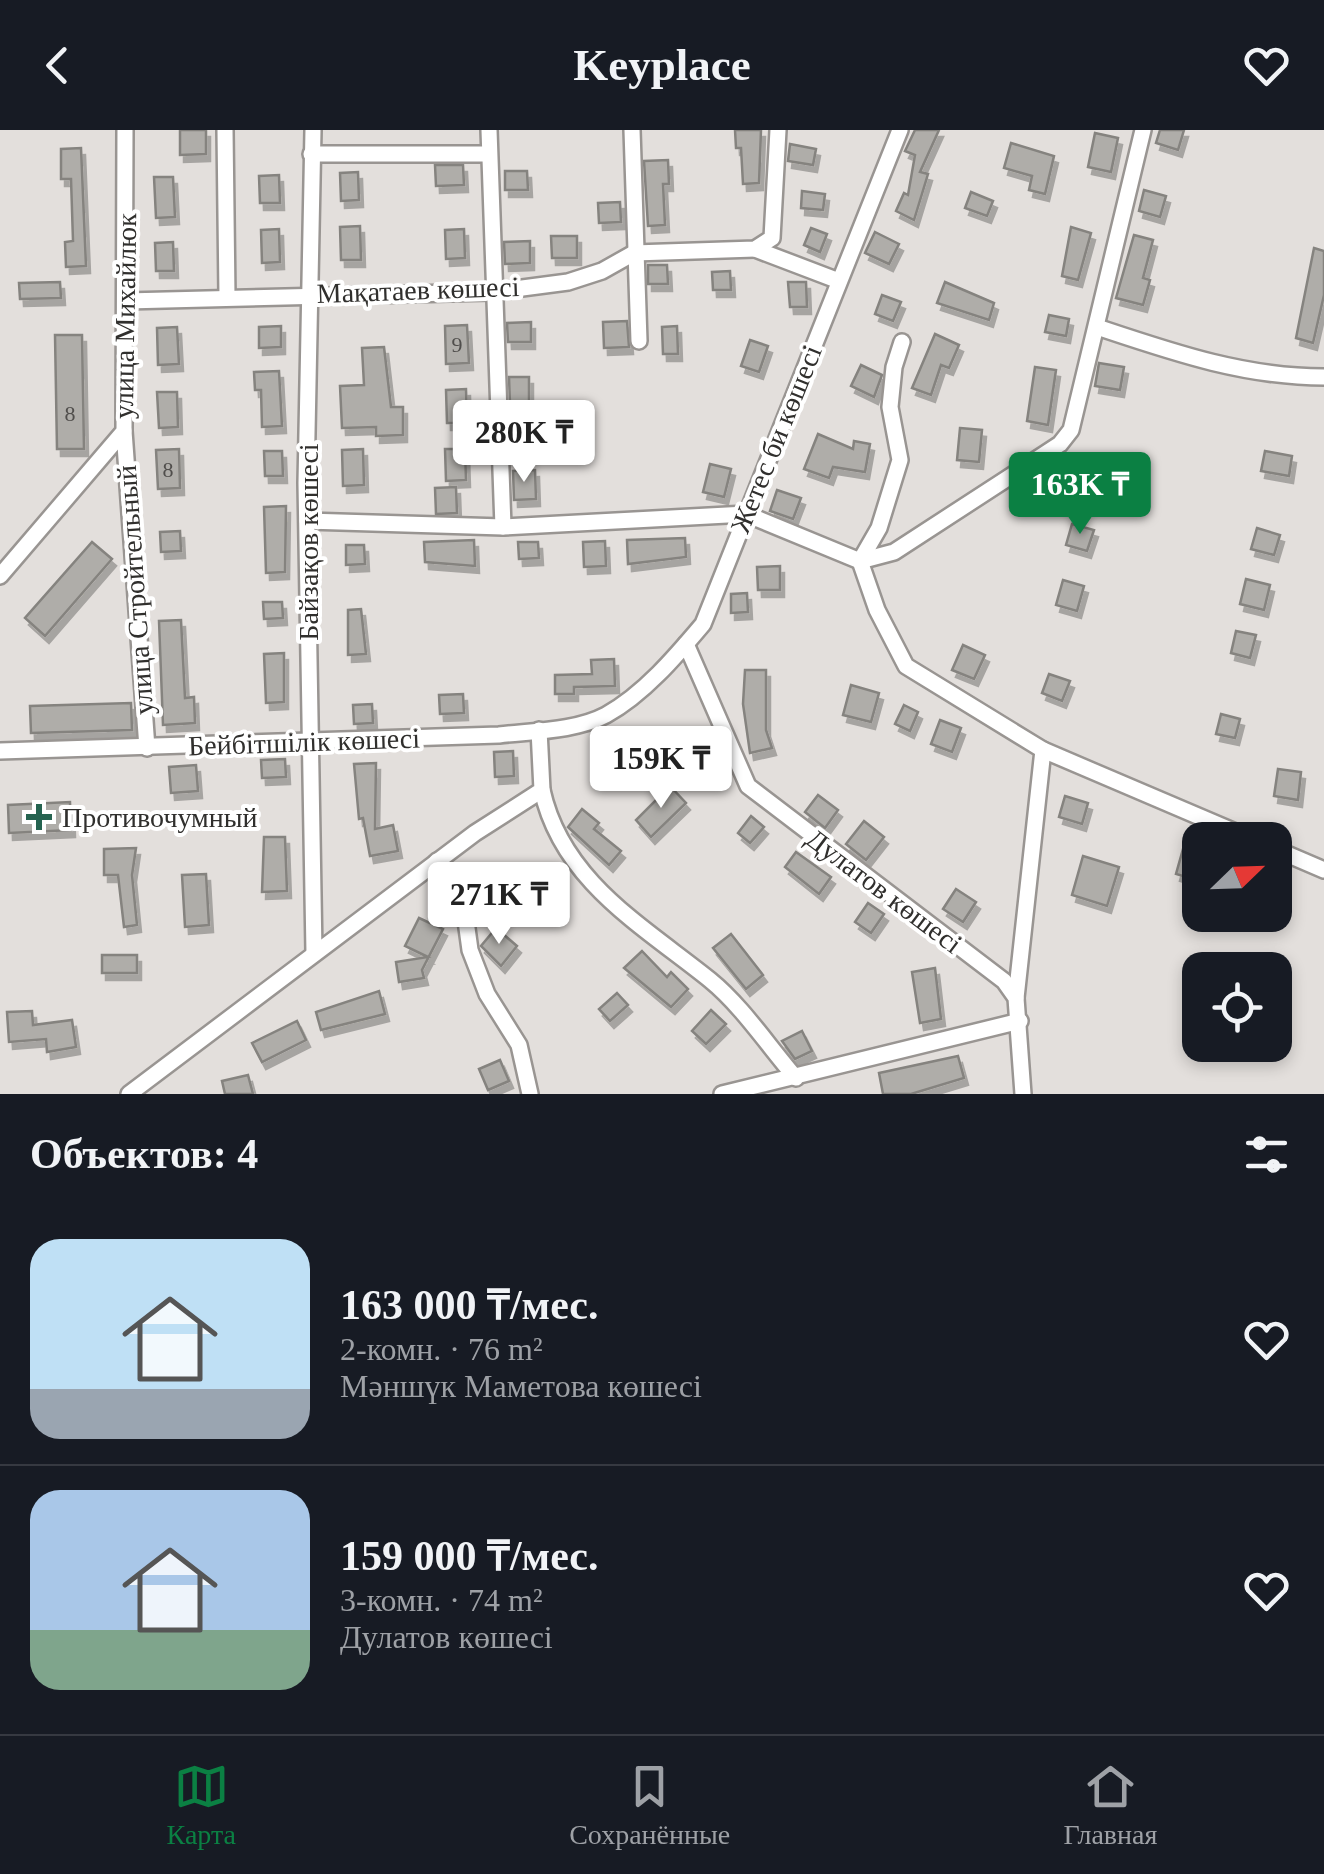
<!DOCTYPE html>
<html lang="ru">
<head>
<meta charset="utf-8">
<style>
	:root { --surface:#171b24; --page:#20242c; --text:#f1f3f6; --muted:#9ea1a6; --line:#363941; --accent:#0b8043 }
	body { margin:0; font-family:Georgia,serif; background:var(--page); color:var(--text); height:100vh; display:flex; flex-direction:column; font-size:38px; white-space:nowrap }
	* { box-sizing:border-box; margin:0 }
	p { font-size:32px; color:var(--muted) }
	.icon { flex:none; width:55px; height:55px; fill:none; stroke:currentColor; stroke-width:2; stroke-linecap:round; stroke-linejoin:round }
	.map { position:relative; height:964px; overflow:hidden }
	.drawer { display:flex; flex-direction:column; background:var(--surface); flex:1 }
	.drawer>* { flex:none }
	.needle { width:65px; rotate:67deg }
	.tools { position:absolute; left:1182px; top:692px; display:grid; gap:20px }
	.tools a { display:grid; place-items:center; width:110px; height:110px; border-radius:20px; background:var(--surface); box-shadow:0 5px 15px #0003; font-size:50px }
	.price { position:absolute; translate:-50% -85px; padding:0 22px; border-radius:10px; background:#fff; color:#222; font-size:32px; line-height:65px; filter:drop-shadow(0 2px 5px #0008) }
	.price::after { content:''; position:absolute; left:50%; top:60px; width:30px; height:22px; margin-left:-15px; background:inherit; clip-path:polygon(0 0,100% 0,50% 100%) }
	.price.on { background:var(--accent); color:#fff }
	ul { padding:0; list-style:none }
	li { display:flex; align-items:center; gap:30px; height:250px; padding:0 30px }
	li+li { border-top:2px solid var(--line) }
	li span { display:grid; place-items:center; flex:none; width:280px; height:200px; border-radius:30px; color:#555 }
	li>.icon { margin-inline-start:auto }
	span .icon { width:120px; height:120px; fill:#fffc; stroke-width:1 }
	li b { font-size:42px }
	h2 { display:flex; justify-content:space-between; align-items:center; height:120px; padding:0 30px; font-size:42px }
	header { display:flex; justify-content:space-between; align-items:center; height:130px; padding:0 30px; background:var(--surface); font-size:45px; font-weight:700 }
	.dock { display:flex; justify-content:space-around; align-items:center; height:140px; border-top:2px solid var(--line); background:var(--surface); font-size:28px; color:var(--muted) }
	.dock a { display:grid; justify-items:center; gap:5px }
	.dock .on { color:var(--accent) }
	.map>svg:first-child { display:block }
	.building { fill:#afada9; stroke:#85837f; stroke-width:2.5; filter:url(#shadow) }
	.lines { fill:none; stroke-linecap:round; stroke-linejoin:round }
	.street-casing { stroke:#999592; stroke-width:20 }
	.street { stroke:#fff; stroke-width:15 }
	.poi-dot { fill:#256350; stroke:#fff; stroke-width:4 }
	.labels { text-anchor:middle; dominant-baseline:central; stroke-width:8; stroke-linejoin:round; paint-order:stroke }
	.number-label { font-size:22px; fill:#504e4c }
	.street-label { font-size:28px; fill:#302f2d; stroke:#fff }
	.poi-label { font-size:28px; fill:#302f2d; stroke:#fff; text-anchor:start }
</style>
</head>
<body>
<header><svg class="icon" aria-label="back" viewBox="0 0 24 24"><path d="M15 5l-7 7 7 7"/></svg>Keyplace<svg class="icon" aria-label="heart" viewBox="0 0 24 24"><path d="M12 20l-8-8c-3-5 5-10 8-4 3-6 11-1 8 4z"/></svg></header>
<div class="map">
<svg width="1324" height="964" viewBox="0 0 1324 964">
	<defs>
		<filter id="shadow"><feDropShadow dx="4" dy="7" stdDeviation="0" flood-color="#0004"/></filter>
	</defs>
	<rect width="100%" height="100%" fill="#e3dfdc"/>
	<g class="building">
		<path d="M180,0H206V24L180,25Z"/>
		<path d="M735,0H761L759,53L743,54L741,18H736Z"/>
		<path d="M915,0H939L920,42L928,44L914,90L896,81L904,63L908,65L915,25L905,21Z"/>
		<path d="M1160,0H1184L1178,20L1156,13Z"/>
		<path d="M1095,3L1118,8L1111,42L1088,37Z"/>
		<path d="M1011,13L1054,26L1045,64L1029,60L1032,46L1004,38Z"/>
		<path d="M790,14L816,19L813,35L788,31Z"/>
		<path d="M81,18L86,136L66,137L65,112L73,111L71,49H61V19Z"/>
		<path d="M668,30L669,54H663L665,95L648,96L644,31Z"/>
		<path d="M435,35H463L464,55L436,56Z"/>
		<path d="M505,41H527L528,60H505Z"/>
		<path d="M358,42L359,70L341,71L340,43Z"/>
		<path d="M279,45L280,73H260L259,46Z"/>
		<path d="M154,47H173L175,87L156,88Z"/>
		<path d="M1144,60L1166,66L1160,87L1139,81Z"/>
		<path d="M802,61L825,64L823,80L801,78Z"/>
		<path d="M971,62L993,71L987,86L965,78Z"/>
		<path d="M620,72L621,92L599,93L598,73Z"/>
		<path d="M360,96L361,130H341L340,97Z"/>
		<path d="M1071,97L1091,103L1078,150L1062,146Z"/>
		<path d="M811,98L827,104L820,122L804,115Z"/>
		<path d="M279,99L280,132L262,133L261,100Z"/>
		<path d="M464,99L465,128L446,129L445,100Z"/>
		<path d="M875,102L899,114L889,134L865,123Z"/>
		<path d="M1134,105L1153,110L1143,148L1150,150L1143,175L1116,168Z"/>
		<path d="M551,106H577V128H552Z"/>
		<path d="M530,111V133L505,134L504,112Z"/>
		<path d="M173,112L174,141H156L155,113Z"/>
		<path d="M1314,118L1324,121V165L1313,213L1296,208Z"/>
		<path d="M648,135H667L668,154H648Z"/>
		<path d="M730,141L731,160H713L712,142Z"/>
		<path d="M60,152L61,168L20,169L19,153Z"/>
		<path d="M788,152H806L807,177H790Z"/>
		<path d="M945,152L994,173L989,190L937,173Z"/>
		<path d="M882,165L901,172L893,191L875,184Z"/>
		<path d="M1049,185L1069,189L1066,206L1045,202Z"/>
		<path d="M627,191L629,217L604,218L603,192Z"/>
		<path d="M531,192V212H508L507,193Z"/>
		<path d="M467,195L469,233L446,234L445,196Z"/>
		<path d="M281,196V217L259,218V197Z"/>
		<path d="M677,196L678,224H663L662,197Z"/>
		<path d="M177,197L179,234L158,235L157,198Z"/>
		<path d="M935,204L959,215L949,238L941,235L931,265L912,258Z"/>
		<path d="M55,205H82L84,319H57Z"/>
		<path d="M750,210L768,216L759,242L741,236Z"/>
		<path d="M384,217L391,277H403V305L376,306V297L342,298L340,256L364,255L362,218Z"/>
		<path d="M1099,233L1124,237L1120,260L1095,256Z"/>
		<path d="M861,235L882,245L874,267L851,256Z"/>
		<path d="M1035,237L1056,240L1048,295L1027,291Z"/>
		<path d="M279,241L282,296L262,297L261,260H255L254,242Z"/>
		<path d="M509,247H529V273L510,274Z"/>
		<path d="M466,259L467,293H447L446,260Z"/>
		<path d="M157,262H177L178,297L159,298Z"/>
		<path d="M960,298L982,300L979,332L957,330Z"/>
		<path d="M818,304L853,319L854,311L870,314L865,342L833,337L829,348L804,339Z"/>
		<path d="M179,319L180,358L158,359L156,320Z"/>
		<path d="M363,319L364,355L343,356L342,320Z"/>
		<path d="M445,319H465L466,350L446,351Z"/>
		<path d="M264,321H282L283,346H265Z"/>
		<path d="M1265,321L1292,326L1289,346L1261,341Z"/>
		<path d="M710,334L731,339L724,367L703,362Z"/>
		<path d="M535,340L536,369L514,370L513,341Z"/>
		<path d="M456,357L457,383L436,384L435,358Z"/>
		<path d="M777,360L801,368L793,389L770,381Z"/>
		<path d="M286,376L285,442L266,443L264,377Z"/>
		<path d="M1072,394L1094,400L1087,421L1066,415Z"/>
		<path d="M1257,398L1280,405L1274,425L1251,419Z"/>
		<path d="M180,401L181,421L161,422L160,402Z"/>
		<path d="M685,408L686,427L628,434L627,410Z"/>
		<path d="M474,410L475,436L425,432L424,412Z"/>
		<path d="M605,411L606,436L584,437L583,412Z"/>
		<path d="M92,412L112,429L45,506L25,488Z"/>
		<path d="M518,412H538L539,428L519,429Z"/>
		<path d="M346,415H364L365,434L346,435Z"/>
		<path d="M780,436V460H758L757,437Z"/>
		<path d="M1246,449L1270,455L1264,480L1240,474Z"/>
		<path d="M1063,450L1084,456L1077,481L1056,475Z"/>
		<path d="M747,463L748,482L731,483V464Z"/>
		<path d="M263,472H282L283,488L264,489Z"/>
		<path d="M361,479L366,524L348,525V480Z"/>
		<path d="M181,490L185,568L194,567L195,593L163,595L159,491Z"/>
		<path d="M1236,501L1256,505L1250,528L1231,523Z"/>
		<path d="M963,515L985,525L974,549L952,540Z"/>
		<path d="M284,523V572L266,573L264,524Z"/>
		<path d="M614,529L615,556L574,557V564H555V545L592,544L591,530Z"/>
		<path d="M745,540H766V600L772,618L750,623L743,574Z"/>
		<path d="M1049,544L1070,551L1062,571L1042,563Z"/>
		<path d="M851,555L879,563L871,592L843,585Z"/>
		<path d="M463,564L464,583L440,584L439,565Z"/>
		<path d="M131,573L132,600L31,603L30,576Z"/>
		<path d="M372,574L373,593L354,594L353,575Z"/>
		<path d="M904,575L918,582L910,601L895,594Z"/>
		<path d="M1221,584L1240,589L1235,608L1216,604Z"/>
		<path d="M940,590L961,598L952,622L931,614Z"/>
		<path d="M513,621L514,646L495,647L494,622Z"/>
		<path d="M285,629L286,647L262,648L261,630Z"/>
		<path d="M376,633L375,699L393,695L398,721L370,726L363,688L359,689L354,634Z"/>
		<path d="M196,635L198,661L171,663L169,637Z"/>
		<path d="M1278,639L1301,642L1298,670L1274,666Z"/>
		<path d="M670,656L686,673L651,707L636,690Z"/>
		<path d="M818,665L838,680L825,698L805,682Z"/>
		<path d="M1065,666L1088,673L1082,694L1059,687Z"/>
		<path d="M70,672L71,700L9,703L8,675Z"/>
		<path d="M582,679L599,693L594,699L621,721L609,735L568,697Z"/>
		<path d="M751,686L764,697L750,713L738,703Z"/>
		<path d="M864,691L884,707L866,730L846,714Z"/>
		<path d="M264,707H285L287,761L262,762Z"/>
		<path d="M136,718L132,745L137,795L124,797L118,745H104V719Z"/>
		<path d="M1183,719L1200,724V751L1176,744Z"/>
		<path d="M796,722L831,747L819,764L785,737Z"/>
		<path d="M1083,726L1119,737L1107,776L1072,765Z"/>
		<path d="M206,744L209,795L185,797L182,745Z"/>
		<path d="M547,749L563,763L553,775L537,760Z"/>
		<path d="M504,750L518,761L501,782L487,771Z"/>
		<path d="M956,759L976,772L963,792L943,779Z"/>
		<path d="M868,773L884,784L871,803L855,792Z"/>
		<path d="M419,788L443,799L422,840L424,848L399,852L396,832L428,827L405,816Z"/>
		<path d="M496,798L517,816L501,836L481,816Z"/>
		<path d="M731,804L763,845L746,859L713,818Z"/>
		<path d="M642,821L667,847L671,842L688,859L671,877L624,838Z"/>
		<rect x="102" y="825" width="35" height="18"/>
		<path d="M935,838L941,889L920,893L912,842Z"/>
		<path d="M379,861L385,884L321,900L316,882Z"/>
		<path d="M617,863L628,875L610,891L599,879Z"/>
		<path d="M711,880L726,894L706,914L692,901Z"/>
		<path d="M32,881L33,895L72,890L76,917L47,922L46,909L9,912L7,882Z"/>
		<path d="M297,891L306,910L262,932L252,913Z"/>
		<path d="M802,901L812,921L795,929L782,911Z"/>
		<path d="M958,926L964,948L911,964H883L879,943Z"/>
		<path d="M500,930L509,951L488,960L479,939Z"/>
		<path d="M248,945L253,964H225L222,951Z"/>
	</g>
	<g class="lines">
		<g class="street-casing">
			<g id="street">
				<path d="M225,0L227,167"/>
				<path d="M313,0L306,353L314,823"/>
				<path d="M489,0L503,397"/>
				<path d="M632,0L639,211"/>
				<path d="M311,24H489"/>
				<path d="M755,119L839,151"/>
				<path d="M126,171L492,162L568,152L602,141L634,123L755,119L772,108L778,0"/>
				<path d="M1097,197C1172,222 1244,247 1324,247"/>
				<path d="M124,301L147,618"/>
				<path d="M307,391L503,397L746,384L860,431"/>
				<path d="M860,431L894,422L1060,314L1071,300L1143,0"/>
				<path d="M860,431L877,480L906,536L1043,620L1016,868"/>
				<path d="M860,431L879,398L900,330L890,277L894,237L902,212"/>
				<path d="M0,446L124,301L125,0"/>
				<path d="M686,514L748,656L1004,851L1016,868L1023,964"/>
				<path d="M1043,620L1254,710"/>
				<path d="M0,621L499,605C532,601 576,601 606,585C644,564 676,526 703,494L900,0"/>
				<path d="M542,660C562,751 643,796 710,850C742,876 769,917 796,948"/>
				<path d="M1275,719L1324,740"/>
				<path d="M437,731L463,769L470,820L487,864L519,915L530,964"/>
				<path d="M129,964L475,703L542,660L539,600"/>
				<path d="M722,964L1020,891"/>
			</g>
		</g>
		<use href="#street" class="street"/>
	</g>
	<path class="poi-dot" d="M34 672h10v10h10v10h-10v10h-10v-10h-10v-10h10z"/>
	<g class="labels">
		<g class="number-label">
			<text x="457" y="214">9</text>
			<text x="70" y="283">8</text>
			<text x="168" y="339">8</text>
		</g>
		<g class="street-label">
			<text transform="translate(418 160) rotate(-2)">Мақатаев көшесі</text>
			<text transform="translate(125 186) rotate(-89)">улица Михайлюк</text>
			<text transform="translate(776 309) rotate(-68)">Жетес би көшесі</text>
			<text transform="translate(308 412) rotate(-90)">Байзақов көшесі</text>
			<text transform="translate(135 460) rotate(-94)">улица Стройтельный</text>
			<text transform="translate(304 612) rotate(-2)">Бейбітшілік көшесі</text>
			<text transform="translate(884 761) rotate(37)">Дулатов көшесі</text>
		</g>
		<g class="poi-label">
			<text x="62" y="687">Противочумный</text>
		</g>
	</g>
</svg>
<div class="tools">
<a><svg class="needle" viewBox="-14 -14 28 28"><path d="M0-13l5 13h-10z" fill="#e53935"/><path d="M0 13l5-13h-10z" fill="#9ea1a6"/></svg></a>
<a><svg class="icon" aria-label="locate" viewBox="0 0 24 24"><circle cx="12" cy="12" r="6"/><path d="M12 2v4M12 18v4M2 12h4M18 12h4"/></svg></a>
</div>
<b class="price" style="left:524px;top:355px">280K ₸</b>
<b class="price on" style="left:1080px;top:407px">163K ₸</b>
<b class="price" style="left:661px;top:681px">159K ₸</b>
<b class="price" style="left:499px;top:817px">271K ₸</b>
</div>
<section class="drawer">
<h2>Объектов: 4<svg class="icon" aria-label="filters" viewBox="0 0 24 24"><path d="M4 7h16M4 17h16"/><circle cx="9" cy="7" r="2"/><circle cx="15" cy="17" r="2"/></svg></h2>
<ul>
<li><span style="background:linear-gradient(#bfe0f5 75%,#9aa5b1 0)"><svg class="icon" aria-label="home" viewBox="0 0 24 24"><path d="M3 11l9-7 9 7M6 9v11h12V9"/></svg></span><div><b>163 000 ₸/мес.</b><p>2-комн. · 76 m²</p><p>Мәншүк Маметова көшесі</p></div><svg class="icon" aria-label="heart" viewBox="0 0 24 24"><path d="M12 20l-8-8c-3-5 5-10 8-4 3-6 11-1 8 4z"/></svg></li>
<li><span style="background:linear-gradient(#a9c7e8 70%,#7fa58c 0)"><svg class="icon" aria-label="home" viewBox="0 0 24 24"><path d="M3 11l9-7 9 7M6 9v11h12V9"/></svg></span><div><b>159 000 ₸/мес.</b><p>3-комн. · 74 m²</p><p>Дулатов көшесі</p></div><svg class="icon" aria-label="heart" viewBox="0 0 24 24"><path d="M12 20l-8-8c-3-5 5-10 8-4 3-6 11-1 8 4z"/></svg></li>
</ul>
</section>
<nav class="dock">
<a class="on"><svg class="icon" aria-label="map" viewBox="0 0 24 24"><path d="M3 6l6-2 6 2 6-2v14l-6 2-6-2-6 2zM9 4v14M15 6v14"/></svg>Карта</a>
<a><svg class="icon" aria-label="saved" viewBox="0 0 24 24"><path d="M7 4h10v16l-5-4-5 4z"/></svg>Сохранённые</a>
<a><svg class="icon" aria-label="home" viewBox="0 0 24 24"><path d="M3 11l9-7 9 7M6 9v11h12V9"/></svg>Главная</a>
</nav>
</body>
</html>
